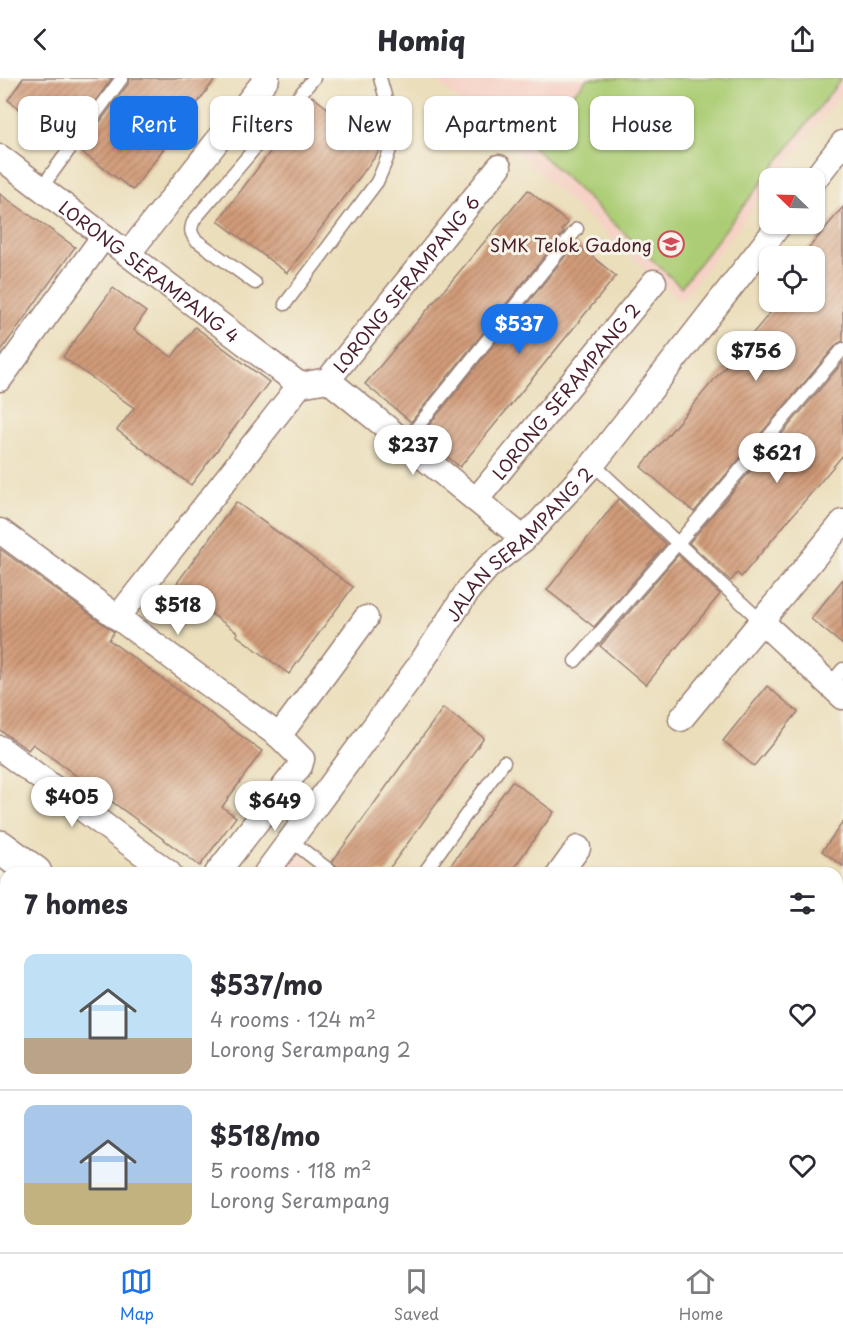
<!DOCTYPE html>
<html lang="en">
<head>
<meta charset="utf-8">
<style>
	:root { --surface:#fff; --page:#f2f2f3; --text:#2b2b33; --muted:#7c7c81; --line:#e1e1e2; --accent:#1a73e8 }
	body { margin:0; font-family:"Playpen Sans",sans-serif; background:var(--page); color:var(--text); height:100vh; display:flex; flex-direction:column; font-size:22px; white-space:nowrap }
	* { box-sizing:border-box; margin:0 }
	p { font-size:20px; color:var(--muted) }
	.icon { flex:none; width:33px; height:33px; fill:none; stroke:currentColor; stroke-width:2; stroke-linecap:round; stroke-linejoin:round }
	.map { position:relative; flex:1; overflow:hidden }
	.panel { position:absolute; left:0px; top:789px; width:843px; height:386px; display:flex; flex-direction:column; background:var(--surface); border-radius:18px 18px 0 0; box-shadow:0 2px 4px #0004 }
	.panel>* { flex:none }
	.banner { position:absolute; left:18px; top:18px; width:807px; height:54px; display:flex; gap:12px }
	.needle { width:39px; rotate:293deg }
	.fabs { position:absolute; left:759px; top:90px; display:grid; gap:12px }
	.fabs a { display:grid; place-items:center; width:66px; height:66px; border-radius:12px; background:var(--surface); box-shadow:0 2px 4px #0004; font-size:30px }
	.price { position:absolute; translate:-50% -51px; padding:0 14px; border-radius:21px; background:#fff; color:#222; font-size:20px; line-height:39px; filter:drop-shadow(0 2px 3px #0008) }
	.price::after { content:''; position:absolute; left:50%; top:36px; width:18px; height:14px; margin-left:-9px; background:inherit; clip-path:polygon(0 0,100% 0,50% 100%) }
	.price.active { background:var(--accent); color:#fff }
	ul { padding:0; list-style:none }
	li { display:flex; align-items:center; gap:18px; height:150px; padding:0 24px }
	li+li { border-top:2px solid var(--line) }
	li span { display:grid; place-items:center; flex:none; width:168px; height:120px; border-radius:12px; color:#555 }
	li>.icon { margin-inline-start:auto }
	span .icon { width:72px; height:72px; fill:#fffc; stroke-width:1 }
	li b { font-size:26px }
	h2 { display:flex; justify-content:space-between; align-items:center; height:72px; padding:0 24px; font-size:26px }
	.chip { padding:0 21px; border-radius:12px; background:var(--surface); box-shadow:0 2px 4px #0004; font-size:21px; line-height:54px }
	.chip.active { background:var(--accent); color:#fff }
	header { display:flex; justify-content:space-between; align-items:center; height:78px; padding:0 24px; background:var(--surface); font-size:27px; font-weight:800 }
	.tab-bar { display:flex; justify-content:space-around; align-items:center; height:84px; border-top:2px solid var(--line); background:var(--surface); font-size:16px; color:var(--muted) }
	.tab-bar a { display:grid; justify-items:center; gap:3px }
	.tab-bar .active { color:var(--accent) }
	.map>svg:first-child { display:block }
	.built { fill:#f6d1c6 }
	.pitch { fill:#accd75; stroke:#7b7650; stroke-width:1.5 }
	.building { fill:url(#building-hatch) }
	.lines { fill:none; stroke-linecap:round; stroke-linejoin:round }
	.service-casing { stroke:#9a7e73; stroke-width:15 }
	.minor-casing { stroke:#9a7e73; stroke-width:27 }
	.primary-casing { stroke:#9a7e73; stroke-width:36 }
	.service { stroke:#fff; stroke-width:12 }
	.minor { stroke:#fff; stroke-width:24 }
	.primary { stroke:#fff; stroke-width:33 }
	.labels { text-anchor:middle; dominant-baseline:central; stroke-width:6; stroke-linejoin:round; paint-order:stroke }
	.poi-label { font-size:18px; fill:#4a1f2b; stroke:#f7f3e8; text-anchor:end }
	.street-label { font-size:18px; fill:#4a1f2b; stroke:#f7f3e8 }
</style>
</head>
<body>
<header><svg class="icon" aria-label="back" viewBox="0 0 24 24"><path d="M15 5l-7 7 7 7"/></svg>Homiq<svg class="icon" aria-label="share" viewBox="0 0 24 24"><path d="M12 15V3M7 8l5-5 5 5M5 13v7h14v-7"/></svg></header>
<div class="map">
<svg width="843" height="1174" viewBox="0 0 843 1174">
	<defs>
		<pattern id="building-hatch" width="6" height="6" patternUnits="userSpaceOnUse" patternTransform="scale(1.5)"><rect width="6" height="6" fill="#d19b79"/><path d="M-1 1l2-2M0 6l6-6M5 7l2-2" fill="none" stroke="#ac7e63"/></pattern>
	</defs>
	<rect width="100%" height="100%" fill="#f7f3e8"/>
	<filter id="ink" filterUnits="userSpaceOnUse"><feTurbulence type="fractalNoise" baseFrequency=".0167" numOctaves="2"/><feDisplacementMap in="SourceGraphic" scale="12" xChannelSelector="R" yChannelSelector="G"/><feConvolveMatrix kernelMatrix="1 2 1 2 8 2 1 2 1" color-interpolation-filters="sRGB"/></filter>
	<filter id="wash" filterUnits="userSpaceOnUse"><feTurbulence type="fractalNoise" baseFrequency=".008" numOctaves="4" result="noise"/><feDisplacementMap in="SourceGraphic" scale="24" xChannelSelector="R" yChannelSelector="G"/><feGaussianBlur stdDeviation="1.35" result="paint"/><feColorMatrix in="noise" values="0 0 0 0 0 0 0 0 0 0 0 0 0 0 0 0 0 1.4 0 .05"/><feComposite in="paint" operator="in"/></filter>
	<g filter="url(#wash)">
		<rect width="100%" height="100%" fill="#ebdebb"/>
		<g class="built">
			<path d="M433,0H843V14L776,100H770L769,109L681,223Z"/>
			<path d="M293,772L323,795H276Z"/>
			<path d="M822,1168L829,1174H686L678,1169Z"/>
		</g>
		<path class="pitch" d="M588,0H842L681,209L528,64Z"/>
		<g id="blocks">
			<g class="building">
				<path d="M23,0H112L66,63L62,60L61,62L8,22Z"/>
				<path d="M130,0H216L133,112L79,72L129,5Z"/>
				<path d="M312,18L336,37L345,26L362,39L354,50L381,71L287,195L218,143Z"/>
				<path d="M528,112L568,145L562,152L564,154L411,344L365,306Z"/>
				<path d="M0,116L75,169L0,274Z"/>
				<path d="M843,129V263L837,266L694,434L641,389L779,224H814V178H802Z"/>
				<path d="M576,165L616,198L460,389L421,357Z"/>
				<path d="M113,210L146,234L134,252L172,279L195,249L269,304L191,407L117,352L134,330L63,279Z"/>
				<path d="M843,284V377L741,499L737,495L731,503L689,465Z"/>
				<path d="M618,421L666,466L594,549L547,512Z"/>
				<path d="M236,424L353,509L289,596L236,557L238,555L174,509Z"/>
				<path d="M0,471L114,554L109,562L262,673L222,729L236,739L200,788L33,666L28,672L0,652Z"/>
				<path d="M678,477L720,516L646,607L600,568Z"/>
				<path d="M843,501V567L811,541Z"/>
				<path d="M767,608L798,634L754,688L723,663Z"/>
				<path d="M443,630L484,660L386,795H341L338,789L332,784Z"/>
				<path d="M512,703L554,734L510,795H445Z"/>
				<path d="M843,744V788L822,773Z"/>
			</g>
		</g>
	</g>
	<g filter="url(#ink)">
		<use href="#blocks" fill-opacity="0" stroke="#9a7e73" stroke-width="1.5"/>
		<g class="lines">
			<g class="service-casing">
				<g id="service">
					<path d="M41,110L122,0"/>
					<path d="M255,205L196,162C190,155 190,151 194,142L314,0"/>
					<path d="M285,226L377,104C383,91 389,78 392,64C395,52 384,13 380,0"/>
					<path d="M405,364L577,151"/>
					<path d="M593,386L761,543"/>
					<path d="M575,583L678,465L843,271"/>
					<path d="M830,606L843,591"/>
					<path d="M290,762L333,795"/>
					<path d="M424,795L504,684"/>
					<path d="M830,1168L838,1174"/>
				</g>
			</g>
			<g class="minor-casing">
				<g id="minor">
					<path id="s1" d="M0,79L300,307"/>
					<path d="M814,102L843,65"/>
					<path d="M128,176L267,0"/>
					<path d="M0,301L104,158"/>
					<path d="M328,302L524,461"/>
					<path id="s2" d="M300,307L328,302L499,89"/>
					<path id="s3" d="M476,422L654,204"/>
					<path d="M0,453L279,658L302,681L300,688L217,795"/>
					<path d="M118,539L300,307"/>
					<path d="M761,543L843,619"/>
					<path d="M681,641L843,444"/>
					<path d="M279,658L366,540"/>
					<path d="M0,670L169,795"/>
					<path id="s4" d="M266,795L419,588L469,511L488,489L524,461L593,386L780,146"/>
					<path d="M560,795L578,770"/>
					<path d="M837,1047L843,1051"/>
					<path d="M0,1097L6,1102"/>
					<path d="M0,1152L6,1144"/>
					<path d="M225,1168L232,1174"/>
					<path d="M664,1168L672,1174"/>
					<path d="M451,1174L456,1168"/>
				</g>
			</g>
			<g class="primary-casing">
				<g id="primary">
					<path d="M0,769L35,795"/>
					<path d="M547,1168L556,1174"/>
				</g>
			</g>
			<use href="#service" class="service"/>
			<use href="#minor" class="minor"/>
			<use href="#primary" class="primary"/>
		</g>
	</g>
	<defs>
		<g id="school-ring" transform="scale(1.35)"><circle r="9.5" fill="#f7f3e8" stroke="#d1495b" stroke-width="1.5"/><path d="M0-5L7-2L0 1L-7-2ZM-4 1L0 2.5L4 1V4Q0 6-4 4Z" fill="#d1495b"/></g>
	</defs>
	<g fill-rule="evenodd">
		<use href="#school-ring" x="671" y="166"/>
	</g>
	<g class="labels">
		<g class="poi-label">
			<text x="652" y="166">SMK Telok Gadong</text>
		</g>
		<g class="street-label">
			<text stroke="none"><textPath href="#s1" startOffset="188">LORONG SERAMPANG 4</textPath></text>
			<text stroke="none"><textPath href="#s2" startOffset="152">LORONG SERAMPANG 6</textPath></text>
			<text stroke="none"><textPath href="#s3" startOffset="141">LORONG SERAMPANG 2</textPath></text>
			<text stroke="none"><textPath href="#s4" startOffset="416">JALAN SERAMPANG 2</textPath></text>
		</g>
	</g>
</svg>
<div class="fabs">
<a><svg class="needle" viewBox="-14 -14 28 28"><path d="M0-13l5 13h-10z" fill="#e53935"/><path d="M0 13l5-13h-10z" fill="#7c7c81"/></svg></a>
<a><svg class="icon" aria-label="locate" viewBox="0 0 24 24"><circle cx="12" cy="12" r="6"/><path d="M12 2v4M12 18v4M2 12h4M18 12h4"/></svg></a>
</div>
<b class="price active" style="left:519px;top:277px">$537</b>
<b class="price" style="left:756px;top:304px">$756</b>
<b class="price" style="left:413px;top:398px">$237</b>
<b class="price" style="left:777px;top:406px">$621</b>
<b class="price" style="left:178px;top:558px">$518</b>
<b class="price" style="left:72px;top:750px">$405</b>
<b class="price" style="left:275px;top:754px">$649</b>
<div class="banner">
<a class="chip">Buy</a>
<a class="chip active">Rent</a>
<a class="chip">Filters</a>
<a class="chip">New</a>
<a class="chip">Apartment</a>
<a class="chip">House</a>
</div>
<section class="panel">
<h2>7 homes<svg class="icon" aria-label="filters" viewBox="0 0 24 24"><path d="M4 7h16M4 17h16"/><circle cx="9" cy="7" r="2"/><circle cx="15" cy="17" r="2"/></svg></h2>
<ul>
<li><span style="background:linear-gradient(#bfe0f5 70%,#b9a48a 0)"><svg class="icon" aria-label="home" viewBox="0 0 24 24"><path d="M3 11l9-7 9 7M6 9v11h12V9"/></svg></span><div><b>$537/mo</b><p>4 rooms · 124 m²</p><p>Lorong Serampang 2</p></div><svg class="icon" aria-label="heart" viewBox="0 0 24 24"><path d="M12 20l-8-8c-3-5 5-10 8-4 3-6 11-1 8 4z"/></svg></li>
<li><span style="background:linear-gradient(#a9c7e8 65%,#c2b280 0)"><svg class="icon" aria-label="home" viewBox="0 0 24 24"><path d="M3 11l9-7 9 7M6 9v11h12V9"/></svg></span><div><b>$518/mo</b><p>5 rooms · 118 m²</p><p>Lorong Serampang</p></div><svg class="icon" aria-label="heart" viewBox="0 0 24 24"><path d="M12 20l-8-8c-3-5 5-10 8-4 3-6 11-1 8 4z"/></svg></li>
</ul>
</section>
</div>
<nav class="tab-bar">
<a class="active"><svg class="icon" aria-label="map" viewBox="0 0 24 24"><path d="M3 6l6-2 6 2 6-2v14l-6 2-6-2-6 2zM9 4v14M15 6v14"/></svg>Map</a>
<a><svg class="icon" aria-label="saved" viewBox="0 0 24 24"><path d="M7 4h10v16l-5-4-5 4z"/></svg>Saved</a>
<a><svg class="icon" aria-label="home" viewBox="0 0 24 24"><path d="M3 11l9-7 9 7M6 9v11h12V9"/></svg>Home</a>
</nav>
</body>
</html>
